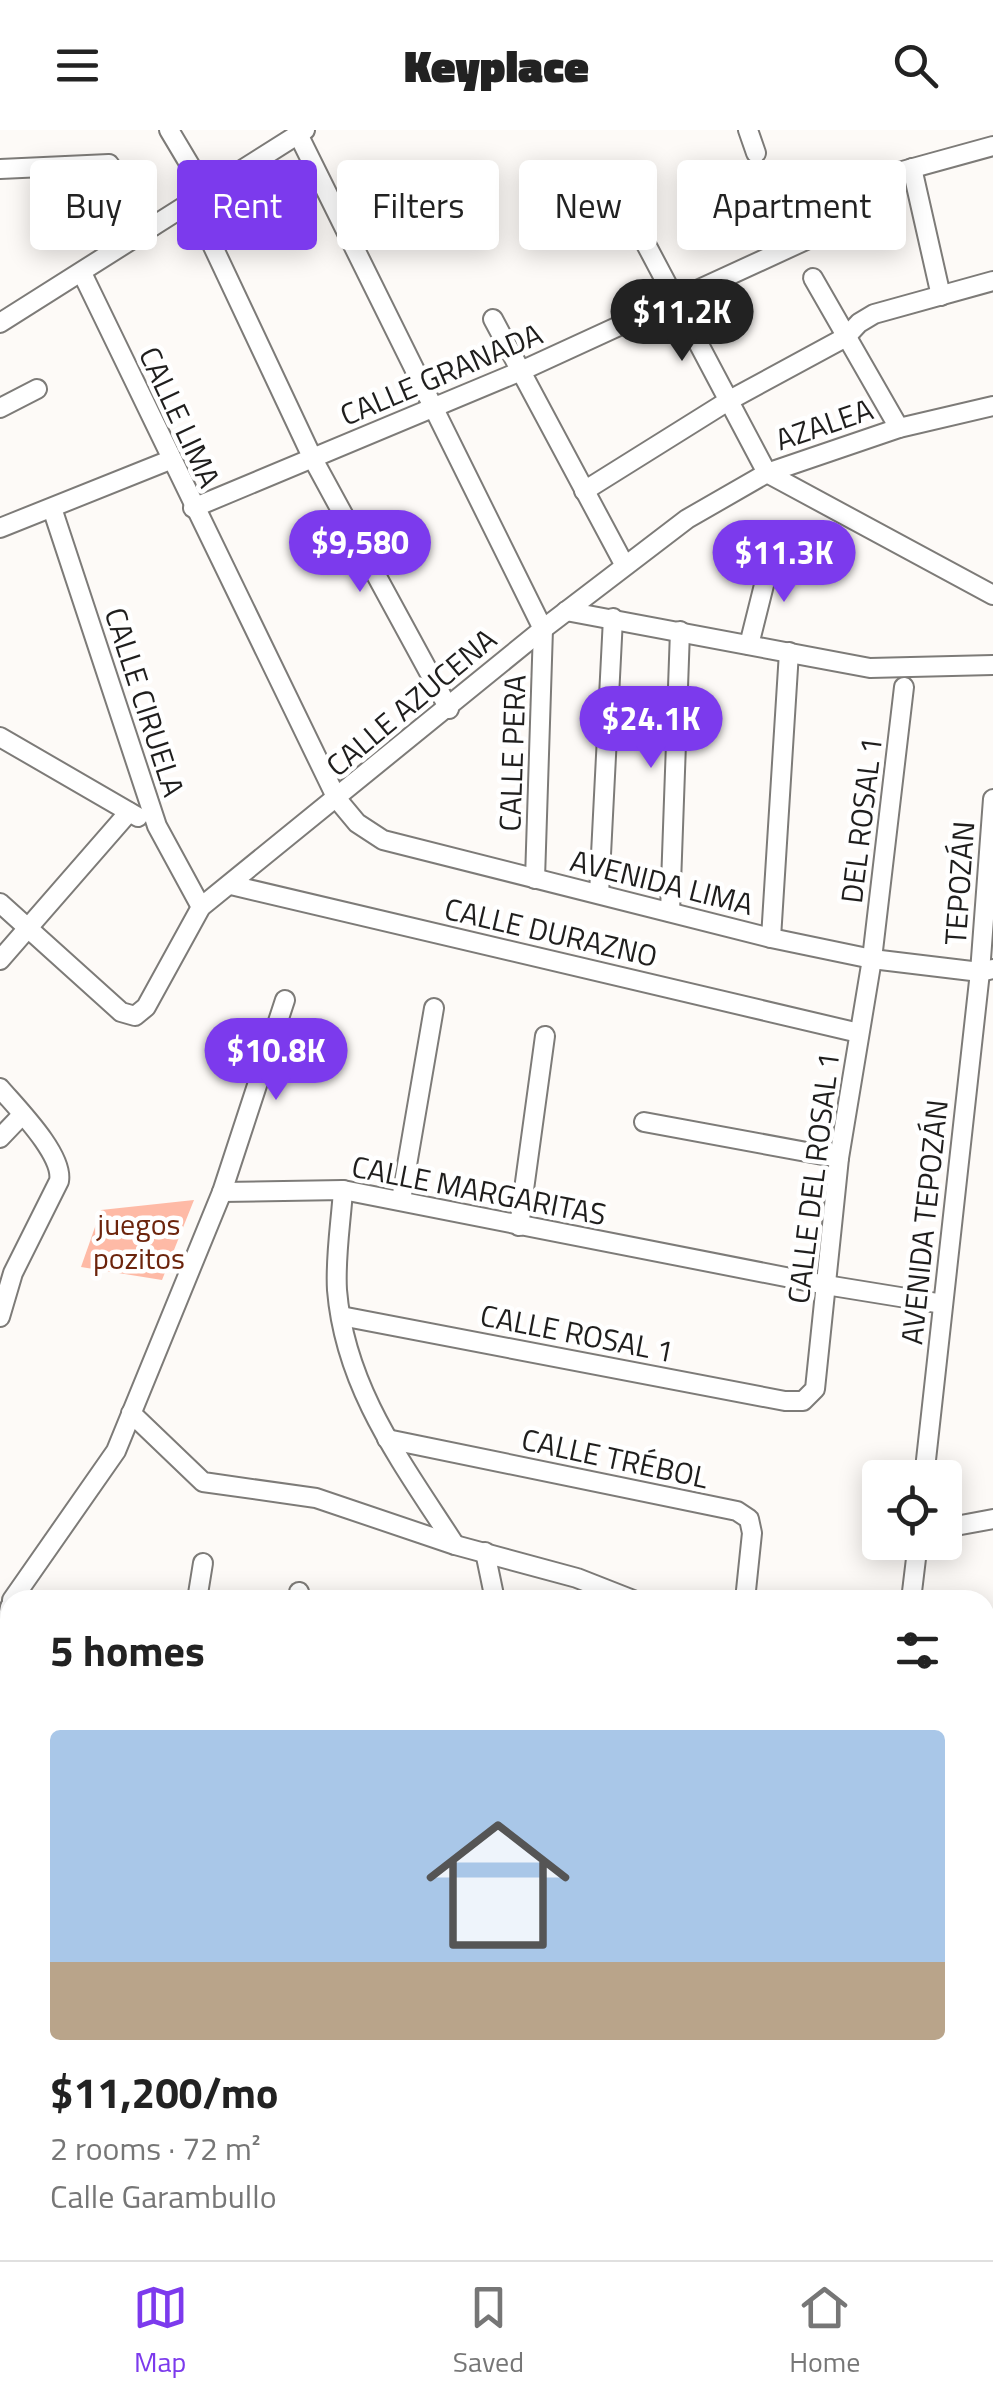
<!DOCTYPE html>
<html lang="en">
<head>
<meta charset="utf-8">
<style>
	:root { --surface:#fff; --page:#f6f6f6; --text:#222; --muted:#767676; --line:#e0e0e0; --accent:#7c3aed }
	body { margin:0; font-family:"Titillium Web",sans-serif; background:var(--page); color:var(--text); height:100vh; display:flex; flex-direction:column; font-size:38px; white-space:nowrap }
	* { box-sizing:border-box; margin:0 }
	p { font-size:32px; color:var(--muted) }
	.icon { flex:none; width:55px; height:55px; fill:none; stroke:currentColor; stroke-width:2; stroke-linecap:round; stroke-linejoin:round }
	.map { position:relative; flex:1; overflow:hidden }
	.side { position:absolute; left:0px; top:1460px; width:995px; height:670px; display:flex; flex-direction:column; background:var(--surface); border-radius:30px 30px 0 0; box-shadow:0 5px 25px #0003 }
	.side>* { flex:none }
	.guide { position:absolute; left:30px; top:30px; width:935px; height:90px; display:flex; gap:20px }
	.buttons { position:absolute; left:862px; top:1330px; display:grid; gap:20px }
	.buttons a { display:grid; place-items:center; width:100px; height:100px; border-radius:10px; background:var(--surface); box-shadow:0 5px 25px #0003; font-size:50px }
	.price { position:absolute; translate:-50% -85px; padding:0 22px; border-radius:35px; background:var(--accent); color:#fff; font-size:32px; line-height:65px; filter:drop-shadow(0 2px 5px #0008) }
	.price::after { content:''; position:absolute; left:50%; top:60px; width:30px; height:22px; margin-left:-15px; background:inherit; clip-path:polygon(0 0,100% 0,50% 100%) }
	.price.on { background:#222; color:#fff }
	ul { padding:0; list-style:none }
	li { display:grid; align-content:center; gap:20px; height:530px; padding:0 50px }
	li span { display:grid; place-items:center; height:310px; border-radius:10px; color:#555 }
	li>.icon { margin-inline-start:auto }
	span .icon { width:180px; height:180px; fill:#fffc; stroke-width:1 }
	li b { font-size:42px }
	h2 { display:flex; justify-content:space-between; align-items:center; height:120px; padding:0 50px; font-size:42px }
	.chip { padding:0 35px; border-radius:10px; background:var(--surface); box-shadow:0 5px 25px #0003; font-size:35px; line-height:90px }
	.chip.on { background:var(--accent); color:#fff }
	header { display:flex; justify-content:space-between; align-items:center; height:130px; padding:0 50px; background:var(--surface); font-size:45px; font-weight:800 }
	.tabs { display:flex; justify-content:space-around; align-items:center; height:140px; border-top:2px solid var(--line); background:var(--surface); font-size:28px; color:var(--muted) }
	.tabs a { display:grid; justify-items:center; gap:5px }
	.tabs .on { color:var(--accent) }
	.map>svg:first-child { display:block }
	.green { fill:#febaa6 }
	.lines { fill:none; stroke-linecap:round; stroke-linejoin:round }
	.minor-casing { stroke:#7d7b78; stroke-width:22 }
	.minor { stroke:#fff; stroke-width:18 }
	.labels { text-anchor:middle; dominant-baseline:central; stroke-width:9; stroke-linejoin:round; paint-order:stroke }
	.street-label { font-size:30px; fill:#1f1e1d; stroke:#fff }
	.park-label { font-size:30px; fill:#6c240c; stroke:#fff }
</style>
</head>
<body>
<header><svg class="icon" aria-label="menu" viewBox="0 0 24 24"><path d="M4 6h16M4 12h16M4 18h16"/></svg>Keyplace<svg class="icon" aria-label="search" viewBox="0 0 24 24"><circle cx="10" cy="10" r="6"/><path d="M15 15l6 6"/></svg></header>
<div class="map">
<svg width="993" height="2130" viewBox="0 0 993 2130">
	<rect width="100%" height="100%" fill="#fdfaf7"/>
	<path class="green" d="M194,1070L162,1150L81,1137L101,1080Z"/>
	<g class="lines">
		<g class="minor-casing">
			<g id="minor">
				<path d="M169,0L206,62"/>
				<path d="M748,0L756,23"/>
				<path d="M298,4L543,499L535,749"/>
				<path d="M912,38L941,166"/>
				<path d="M0,39L109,34L153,96"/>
				<path d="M797,70L993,16"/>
				<path d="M192,72L313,329L449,579"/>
				<path d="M640,103L767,343"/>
				<path d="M82,143L337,669L357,693L383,710L771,808L872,829L980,842L993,839"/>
				<path d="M813,148L899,298"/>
				<path d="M493,189L624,434"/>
				<path d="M0,193L305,0"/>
				<path d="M0,278L37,259"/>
				<path d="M767,343L993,465"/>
				<path d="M584,361L728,271L846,207L859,193L874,184L993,151"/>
				<path d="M52,378L157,696L201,777"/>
				<path d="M193,378L521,241L817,105"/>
				<path d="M0,398L170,330"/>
				<path d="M566,481L870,538L993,535"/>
				<path d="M749,515L772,423"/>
				<path d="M0,607L138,687"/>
				<path d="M231,755L859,903"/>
				<path d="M599,764L613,488"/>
				<path d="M0,773L121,882L135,886L146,877L201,777L543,499L687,389L767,343L899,298L993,276"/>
				<path d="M670,782L680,501"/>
				<path d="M771,808L789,522"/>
				<path d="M0,830L129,682"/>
				<path d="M0,958C17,978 64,1025 59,1051L13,1143L0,1187"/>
				<path d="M644,992L839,1028"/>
				<path d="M0,1008L22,985"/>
				<path d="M343,1060C341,1092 335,1127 337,1160C345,1259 403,1334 455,1415"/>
				<path d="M222,1062L343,1060L826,1155L943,1174"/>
				<path d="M401,1070L434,878"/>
				<path d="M519,1096L545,906"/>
				<path d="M341,1186L785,1271H803L815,1259L839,1028L872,829L904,557"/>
				<path d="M131,1283L203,1352L316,1368L455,1415L577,1448L633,1470"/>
				<path d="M387,1309L737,1381L749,1389L752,1403L745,1470"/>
				<path d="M924,1348L980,842L993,669"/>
				<path d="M961,1395L993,1389"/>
				<path d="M485,1422L495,1470"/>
				<path d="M12,1470L116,1321L222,1062L285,870"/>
				<path d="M197,1470L203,1433"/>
				<path d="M298,1470L299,1462"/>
				<path d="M911,1470L918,1412"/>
				<path d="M985,1522L993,1520"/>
				<path d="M0,1528L10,1477"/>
				<path d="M985,1586L993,1598"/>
				<path d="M0,1592L10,1596"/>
				<path d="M985,1663L993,1662"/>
				<path d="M0,1698L10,1717"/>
				<path d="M985,1819L993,1824"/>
				<path d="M0,1925L10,1945"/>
				<path d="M985,2088L993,2049"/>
				<path d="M985,2105L993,2099"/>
				<path d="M95,2120L100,2130"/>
				<path d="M511,2120L519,2130"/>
				<path d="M715,2120L717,2130"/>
				<path d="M832,2120L833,2130"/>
				<path d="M905,2120V2130"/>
				<path d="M147,2130L162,2120"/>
				<path d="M317,2130L330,2120"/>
				<path d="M448,2130L456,2120"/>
				<path d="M622,2130L626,2120"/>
				<path d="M957,2130L968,2120"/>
			</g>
		</g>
		<use href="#minor" class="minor"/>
	</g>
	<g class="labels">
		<g class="street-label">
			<text transform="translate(441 244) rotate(-23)">CALLE GRANADA</text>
			<text transform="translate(180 287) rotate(65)">CALLE LIMA</text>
			<text transform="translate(824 294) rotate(-19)">AZALEA</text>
			<text transform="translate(145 572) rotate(72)">CALLE CIRUELA</text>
			<text transform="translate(411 572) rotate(-40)">CALLE AZUCENA</text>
			<text transform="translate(512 623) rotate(-88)">CALLE PERA</text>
			<text transform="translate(861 690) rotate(-83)">DEL ROSAL 1</text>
			<text transform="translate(662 752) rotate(14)">AVENIDA LIMA</text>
			<text transform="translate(959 753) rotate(-86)">TEPOZÁN</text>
			<text transform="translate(551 802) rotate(13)">CALLE DURAZNO</text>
			<text transform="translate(813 1048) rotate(-83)">CALLE DEL ROSAL 1</text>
			<text transform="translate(479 1060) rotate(11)">CALLE MARGARITAS</text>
			<text transform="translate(924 1092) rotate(-84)">AVENIDA TEPOZÁN</text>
			<text transform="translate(577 1203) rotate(11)">CALLE ROSAL 1</text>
			<text transform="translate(615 1328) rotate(12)">CALLE TRÉBOL</text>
		</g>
		<g class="park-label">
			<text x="139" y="1094">juegos<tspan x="139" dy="34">pozitos</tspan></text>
		</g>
	</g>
</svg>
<div class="buttons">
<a><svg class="icon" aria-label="locate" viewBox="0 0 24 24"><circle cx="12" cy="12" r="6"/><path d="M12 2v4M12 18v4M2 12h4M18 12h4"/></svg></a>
</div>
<b class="price on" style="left:682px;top:234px">$11.2K</b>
<b class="price" style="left:360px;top:465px">$9,580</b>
<b class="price" style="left:784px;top:475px">$11.3K</b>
<b class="price" style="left:651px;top:641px">$24.1K</b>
<b class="price" style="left:276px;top:973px">$10.8K</b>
<div class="guide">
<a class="chip">Buy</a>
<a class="chip on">Rent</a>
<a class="chip">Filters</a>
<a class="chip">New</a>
<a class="chip">Apartment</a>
</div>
<section class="side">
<h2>5 homes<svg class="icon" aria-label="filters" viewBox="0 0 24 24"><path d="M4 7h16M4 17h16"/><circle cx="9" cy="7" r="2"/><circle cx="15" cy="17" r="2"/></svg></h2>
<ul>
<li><span style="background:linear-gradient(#a9c7e8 75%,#b9a48a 0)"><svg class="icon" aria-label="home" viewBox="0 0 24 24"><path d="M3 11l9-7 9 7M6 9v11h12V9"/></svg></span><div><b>$11,200/mo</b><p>2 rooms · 72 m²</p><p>Calle Garambullo</p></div></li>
</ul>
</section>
</div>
<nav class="tabs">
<a class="on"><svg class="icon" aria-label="map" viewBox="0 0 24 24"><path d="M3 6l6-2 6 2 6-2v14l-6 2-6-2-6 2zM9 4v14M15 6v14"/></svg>Map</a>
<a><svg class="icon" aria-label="saved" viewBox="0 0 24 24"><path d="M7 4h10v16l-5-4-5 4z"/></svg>Saved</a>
<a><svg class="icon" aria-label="home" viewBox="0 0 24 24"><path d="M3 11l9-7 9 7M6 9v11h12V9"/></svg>Home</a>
</nav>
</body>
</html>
